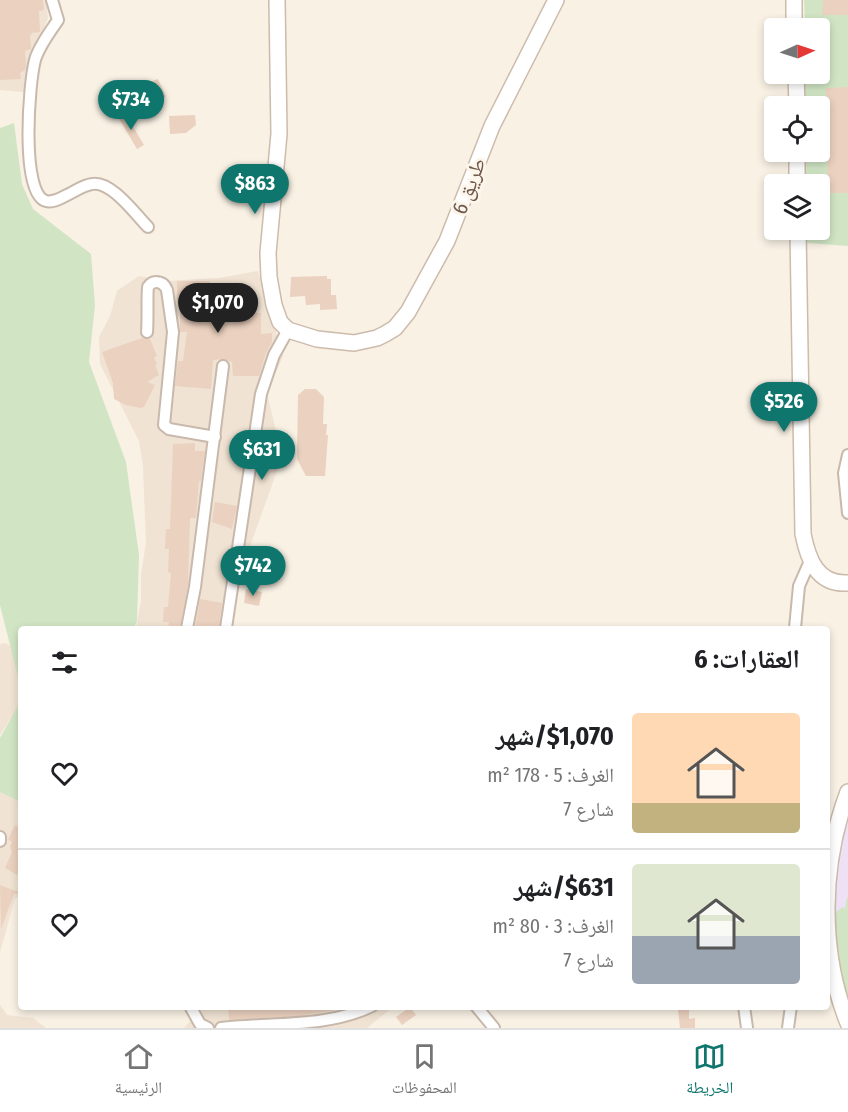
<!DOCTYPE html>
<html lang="ar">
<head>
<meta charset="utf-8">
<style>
	:root { --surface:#fff; --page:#f2f2f2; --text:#202124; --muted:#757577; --line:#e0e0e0; --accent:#0f766e }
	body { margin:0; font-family:"Fira Sans Condensed","Noto Naskh Arabic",sans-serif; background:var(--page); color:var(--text); direction:rtl; height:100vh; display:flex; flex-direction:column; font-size:22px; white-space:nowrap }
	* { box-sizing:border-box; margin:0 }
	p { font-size:20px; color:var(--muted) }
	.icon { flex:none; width:33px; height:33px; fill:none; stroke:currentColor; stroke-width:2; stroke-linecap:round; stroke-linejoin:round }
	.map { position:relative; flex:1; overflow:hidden; direction:ltr }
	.details { position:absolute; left:18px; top:626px; width:812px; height:384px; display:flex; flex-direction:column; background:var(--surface); border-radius:6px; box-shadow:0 3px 9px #0003; direction:rtl }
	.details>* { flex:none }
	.needle { width:39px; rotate:87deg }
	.buttons { position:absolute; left:764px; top:18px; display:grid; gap:12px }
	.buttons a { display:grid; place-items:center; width:66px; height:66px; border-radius:6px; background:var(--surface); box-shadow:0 3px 9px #0003; font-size:30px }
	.price { position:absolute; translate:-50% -51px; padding:0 14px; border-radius:21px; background:var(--accent); color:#fff; font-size:20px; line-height:39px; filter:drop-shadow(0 2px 3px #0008) }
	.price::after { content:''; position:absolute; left:50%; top:36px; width:18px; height:14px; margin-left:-9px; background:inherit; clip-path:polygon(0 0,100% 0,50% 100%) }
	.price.on { background:#222; color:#fff }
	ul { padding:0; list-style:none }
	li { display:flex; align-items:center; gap:18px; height:150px; padding:0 30px }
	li+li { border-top:2px solid var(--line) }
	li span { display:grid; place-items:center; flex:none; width:168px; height:120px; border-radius:6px; color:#555 }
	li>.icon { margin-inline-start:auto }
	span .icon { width:72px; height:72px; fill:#fffc; stroke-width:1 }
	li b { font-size:26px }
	h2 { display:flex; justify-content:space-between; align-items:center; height:72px; padding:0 30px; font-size:26px }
	.menu { display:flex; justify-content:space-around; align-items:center; height:84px; border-top:2px solid var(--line); background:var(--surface); font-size:16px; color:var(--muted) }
	.menu a { display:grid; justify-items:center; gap:3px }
	.menu .on { color:var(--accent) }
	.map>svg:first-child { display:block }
	.residential { fill:#f0e3d3 }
	.education { fill:#eee1f5 }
	.green { fill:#d1e5c4 }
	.building { fill:#ebd1bf }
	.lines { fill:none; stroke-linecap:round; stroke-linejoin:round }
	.street-casing { stroke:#c8b9ac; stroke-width:14 }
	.secondary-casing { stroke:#cdbbac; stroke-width:18 }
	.street { stroke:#fff; stroke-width:10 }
	.secondary { stroke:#fff; stroke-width:15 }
	.labels { text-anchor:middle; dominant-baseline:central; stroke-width:6; stroke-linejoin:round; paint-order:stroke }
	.street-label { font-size:21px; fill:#6e594d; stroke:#fdf5e9 }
</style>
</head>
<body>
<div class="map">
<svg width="848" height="1028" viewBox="0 0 848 1028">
	<rect width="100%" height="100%" fill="#f9f1e4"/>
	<g class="residential">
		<path d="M0,0H46L48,18L33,56L24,92L0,90Z"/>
		<path d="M258,271L283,356L267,393L282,457L235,588L226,628H136L141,601V574L146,543L143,466L139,441L100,364L99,337L110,316L117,291L139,276L166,281L219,278Z"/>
		<path d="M5,643L21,652V702L0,735V644Z"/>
		<path d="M0,781L21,788V895L15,899L0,952Z"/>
		<path d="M0,1005L7,1015L33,1018L46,1028H0Z"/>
		<path d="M195,1007H393L367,1028H184L197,1013Z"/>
	</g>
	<path class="education" d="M848,804V1002L834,936L836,853Z"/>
	<g class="green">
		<path d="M804,0H848V246L807,243L806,230H819V184H806V152H819V106H805V74H819V28H805Z"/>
		<path d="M14,123L22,184L33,209L91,254L95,305L89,362L126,462L139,555L137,621L134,628H21V689L0,605V128Z"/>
		<path d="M21,700V802L0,792V738Z"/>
		<path d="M847,898H848V1002L839,968L833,914L843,907L845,909Z"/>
	</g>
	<g class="building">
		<path d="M0,0H43L44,10L39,11L40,32L32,33L30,36L31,49L25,51L26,67L25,70L20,73L21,79L0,80Z"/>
		<path d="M823,0H848V15H822Z"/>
		<path d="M158,79L166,97L156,101L152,97L147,83Z"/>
		<path d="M848,87V193H828L826,88Z"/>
		<path d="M125,113L144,145L137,149L118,117Z"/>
		<path d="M195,115L196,125L186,133L170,134L169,116Z"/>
		<path d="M327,276V279H331V295H336L337,309L320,310V304L306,305L305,296L290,297L291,277Z"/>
		<path d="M177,281H210V283H219V296L248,295V313H261V334L272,333V342L266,353L259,376H233L232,362L223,359L213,360L211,389L175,386L178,361H183L187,332H180V302H177Z"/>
		<path d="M142,338L150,339L157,356L154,357L157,364L155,365L159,375L147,382L155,385L144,407L141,408L126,405L114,399L113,383L102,352Z"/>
		<path d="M305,389H316L324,397L323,424H327L326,435H328L325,476H306L297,459L298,395Z"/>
		<path d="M195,443V451H205L201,481H199L196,518H190L188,586L180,628H168L169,622H163L164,607H168L171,573L168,572L169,549H165L166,529H170L173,444Z"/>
		<path d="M215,502L237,506L232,529L212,522Z"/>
		<path d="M246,589L262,592L259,606L244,603Z"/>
		<path d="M200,599L222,603L219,628H195Z"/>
		<path d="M15,825L20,828L21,825V867L17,875L5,868L12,852L10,846L12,842L8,839Z"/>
		<path d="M0,885L21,893L14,894L1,929Z"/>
		<path d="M228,1006H336V1010L298,1016L229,1020Z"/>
		<path d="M410,1007L416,1015L402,1025L396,1017Z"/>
		<path d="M678,1009H689V1019L695,1018V1028H680Z"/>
	</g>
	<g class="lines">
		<g class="street-casing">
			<g id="street">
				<path d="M52,0L58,20C50,32 39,46 35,60C29,82 20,194 46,201C53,203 61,198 67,195C75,191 84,185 92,184C111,180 136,215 148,227"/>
				<path d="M147,332C148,325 147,289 148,287C150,284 153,282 156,282C162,282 165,285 167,290L173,332L164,425L169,429L215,437"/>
				<path d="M848,455L844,473L848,513"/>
				<path d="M187,628L195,587L223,366"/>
				<path d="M226,628L261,394L274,355L288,330"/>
				<path d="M795,628L799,586L810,561"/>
				<path d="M0,837V841"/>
				<path d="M190,1006L200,1024L208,1028"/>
				<path d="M476,1006L494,1028"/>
				<path d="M744,1006L747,1028"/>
				<path d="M221,1028C272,1022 327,1028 372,1006"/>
				<path d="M788,1028L791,1006"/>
			</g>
		</g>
		<g class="secondary-casing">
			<g id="secondary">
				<path d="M277,0L279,134L268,253L269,277L274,305L280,322L288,330L317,339L354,343L377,338L385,334L395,328L408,312L447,241L492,126L556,0"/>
				<path d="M794,0V28"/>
				<path d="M796,74L797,106"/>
				<path d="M797,152V184"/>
				<path d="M798,230L803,534C808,559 817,585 848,583"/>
				<path d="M848,792C821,864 819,951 848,1023"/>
			</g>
		</g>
		<use href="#street" class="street"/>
		<use href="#secondary" class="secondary"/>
	</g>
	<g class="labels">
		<g class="street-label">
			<text transform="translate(469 186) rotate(-69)">طريق 6</text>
		</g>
	</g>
</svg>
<div class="buttons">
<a><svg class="needle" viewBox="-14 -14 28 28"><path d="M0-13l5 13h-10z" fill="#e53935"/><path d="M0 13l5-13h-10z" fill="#757577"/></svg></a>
<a><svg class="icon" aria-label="locate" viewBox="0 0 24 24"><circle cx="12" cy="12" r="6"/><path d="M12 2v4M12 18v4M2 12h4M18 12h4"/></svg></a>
<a><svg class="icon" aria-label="layers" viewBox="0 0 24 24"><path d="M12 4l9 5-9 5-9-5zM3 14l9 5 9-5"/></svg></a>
</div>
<b class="price" style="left:131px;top:131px">$734</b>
<b class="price" style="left:255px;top:215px">$863</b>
<b class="price on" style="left:218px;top:334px">$1,070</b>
<b class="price" style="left:784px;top:433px">$526</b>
<b class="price" style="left:262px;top:481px">$631</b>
<b class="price" style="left:253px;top:597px">$742</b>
<section class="details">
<h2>العقارات: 6<svg class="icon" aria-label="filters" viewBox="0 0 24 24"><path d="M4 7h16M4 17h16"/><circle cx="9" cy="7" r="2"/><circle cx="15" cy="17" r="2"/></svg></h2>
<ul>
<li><span style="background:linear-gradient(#ffd9b3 75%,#c2b280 0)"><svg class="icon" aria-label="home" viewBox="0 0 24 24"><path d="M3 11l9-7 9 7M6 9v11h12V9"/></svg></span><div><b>$1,070/شهر</b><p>الغرف: 5 · 178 m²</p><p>شارع 7</p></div><svg class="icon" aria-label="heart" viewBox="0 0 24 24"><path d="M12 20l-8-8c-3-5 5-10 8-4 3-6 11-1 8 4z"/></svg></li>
<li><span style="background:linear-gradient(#dfe7d0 60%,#9aa5b1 0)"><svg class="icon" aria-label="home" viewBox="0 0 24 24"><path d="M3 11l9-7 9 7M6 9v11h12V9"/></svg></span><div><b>$631/شهر</b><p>الغرف: 3 · 80 m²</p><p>شارع 7</p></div><svg class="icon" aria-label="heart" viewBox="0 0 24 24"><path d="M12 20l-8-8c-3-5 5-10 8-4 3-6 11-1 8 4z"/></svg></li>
</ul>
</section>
</div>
<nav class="menu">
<a class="on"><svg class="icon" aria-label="map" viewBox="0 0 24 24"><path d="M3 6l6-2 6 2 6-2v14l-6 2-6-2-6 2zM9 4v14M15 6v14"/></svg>الخريطة</a>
<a><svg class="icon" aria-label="saved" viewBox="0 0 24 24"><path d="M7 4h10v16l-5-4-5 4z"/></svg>المحفوظات</a>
<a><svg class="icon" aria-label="home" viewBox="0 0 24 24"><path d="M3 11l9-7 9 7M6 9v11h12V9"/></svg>الرئيسية</a>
</nav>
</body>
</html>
